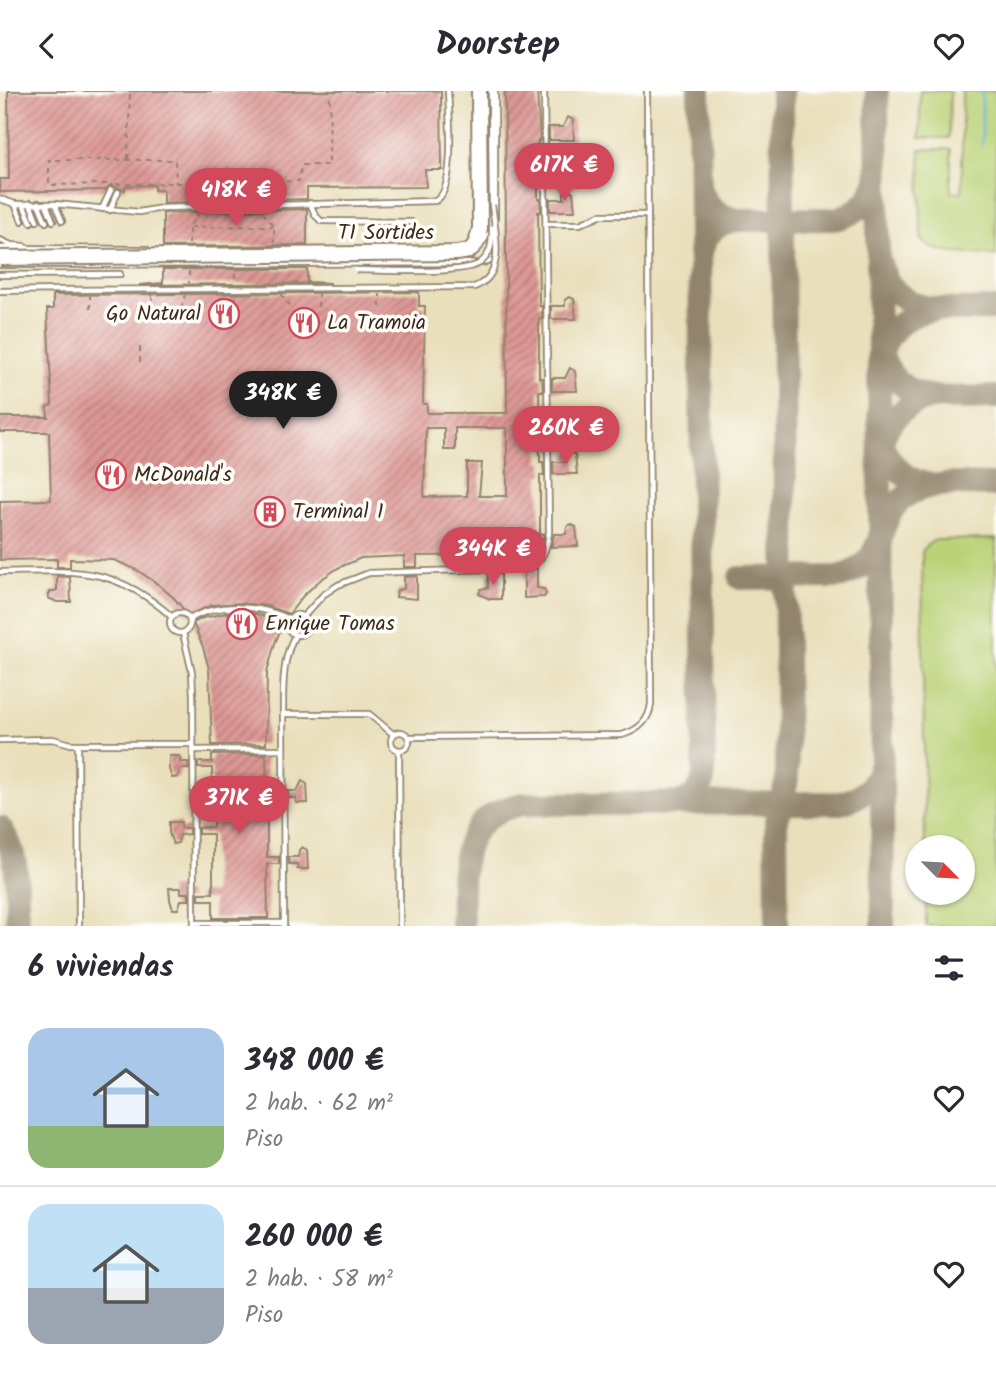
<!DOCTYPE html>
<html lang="es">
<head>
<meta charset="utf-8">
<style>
	:root { --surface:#fff; --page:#f7f7f7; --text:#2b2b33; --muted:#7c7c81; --line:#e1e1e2; --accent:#d1495b }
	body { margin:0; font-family:Kalam,sans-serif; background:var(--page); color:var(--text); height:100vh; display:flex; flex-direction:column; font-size:26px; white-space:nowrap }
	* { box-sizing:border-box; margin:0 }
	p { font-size:23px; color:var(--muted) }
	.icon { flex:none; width:38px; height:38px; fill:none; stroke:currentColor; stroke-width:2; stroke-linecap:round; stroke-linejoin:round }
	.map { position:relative; height:835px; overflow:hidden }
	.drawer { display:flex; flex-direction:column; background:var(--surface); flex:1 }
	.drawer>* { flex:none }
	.needle { width:46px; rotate:114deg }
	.fabs { position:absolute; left:905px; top:744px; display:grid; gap:14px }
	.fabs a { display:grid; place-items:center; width:70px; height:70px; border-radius:50%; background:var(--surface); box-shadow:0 2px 5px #0004; font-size:35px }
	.price { position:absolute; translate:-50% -60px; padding:0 16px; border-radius:24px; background:var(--accent); color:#fff; font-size:23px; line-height:46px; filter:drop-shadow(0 2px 4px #0008) }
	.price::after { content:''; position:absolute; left:50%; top:42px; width:21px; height:16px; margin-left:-10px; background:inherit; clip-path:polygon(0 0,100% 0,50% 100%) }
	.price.selected { background:#222; color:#fff }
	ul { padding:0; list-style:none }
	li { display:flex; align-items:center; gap:21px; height:175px; padding:0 28px }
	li+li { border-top:2px solid var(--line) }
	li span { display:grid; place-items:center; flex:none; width:196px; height:140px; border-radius:21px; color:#555 }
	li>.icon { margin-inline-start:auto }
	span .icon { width:84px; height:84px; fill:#fffc; stroke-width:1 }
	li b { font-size:30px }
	h2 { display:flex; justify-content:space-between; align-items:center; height:84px; padding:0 28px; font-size:30px }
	header { display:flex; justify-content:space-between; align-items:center; height:91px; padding:0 28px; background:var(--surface); font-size:32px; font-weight:700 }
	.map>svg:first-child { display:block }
	.green { fill:#bad176; stroke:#7a7e4a; stroke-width:2 }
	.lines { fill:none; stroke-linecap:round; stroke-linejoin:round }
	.stream { stroke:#59b0d5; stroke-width:2.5 }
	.taxiway { stroke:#92846c; stroke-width:24 }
	.building { fill:url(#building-hatch); fill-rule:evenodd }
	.lane-casing { stroke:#92846c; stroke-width:8 }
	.primary-casing { stroke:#92846c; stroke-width:18 }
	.path { stroke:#92846c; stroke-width:2; stroke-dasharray:5 5; stroke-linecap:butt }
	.lane { stroke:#fff; stroke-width:4.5 }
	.primary { stroke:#fff; stroke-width:14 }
	.lane-bridge-casing { stroke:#92846c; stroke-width:8; stroke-linecap:butt }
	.primary-bridge-casing { stroke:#92846c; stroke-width:18; stroke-linecap:butt }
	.lane-bridge { stroke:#fff; stroke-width:4.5 }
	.primary-bridge { stroke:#fff; stroke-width:14 }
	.labels { text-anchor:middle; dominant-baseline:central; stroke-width:7; stroke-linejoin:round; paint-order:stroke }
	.street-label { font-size:21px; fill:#3b2a1e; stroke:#fdfcf7 }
	.poi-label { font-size:21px; fill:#3b2a1e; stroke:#fdfcf7; text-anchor:start }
</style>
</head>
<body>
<header><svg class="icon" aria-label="back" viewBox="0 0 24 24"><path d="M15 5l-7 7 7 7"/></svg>Doorstep<svg class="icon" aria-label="heart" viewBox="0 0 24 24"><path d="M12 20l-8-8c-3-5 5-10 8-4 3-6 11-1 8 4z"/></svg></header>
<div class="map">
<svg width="996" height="835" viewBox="0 0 996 835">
	<defs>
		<pattern id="building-hatch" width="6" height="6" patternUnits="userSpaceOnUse" patternTransform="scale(1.75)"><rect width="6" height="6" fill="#dd9895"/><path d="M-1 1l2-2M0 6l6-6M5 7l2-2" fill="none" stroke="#b47c79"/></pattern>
	</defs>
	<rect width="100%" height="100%" fill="#fdfcf7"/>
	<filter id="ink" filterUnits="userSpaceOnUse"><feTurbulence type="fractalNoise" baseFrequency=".0143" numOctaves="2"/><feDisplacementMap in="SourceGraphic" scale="14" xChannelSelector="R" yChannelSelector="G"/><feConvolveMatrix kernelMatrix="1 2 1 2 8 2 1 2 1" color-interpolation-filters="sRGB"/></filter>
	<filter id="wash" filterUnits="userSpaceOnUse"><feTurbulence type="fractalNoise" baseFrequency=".00686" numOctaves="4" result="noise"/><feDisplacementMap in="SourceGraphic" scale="28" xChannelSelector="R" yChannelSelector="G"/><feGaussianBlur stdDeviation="1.57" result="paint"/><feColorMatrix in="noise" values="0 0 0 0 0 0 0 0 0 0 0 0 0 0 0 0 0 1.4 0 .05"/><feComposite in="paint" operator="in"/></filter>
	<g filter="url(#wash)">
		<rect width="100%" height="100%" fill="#e9dfbb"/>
		<g class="green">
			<path d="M920,0H950L949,47H920Z"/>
			<path d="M962,0H996V165C973,161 938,167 921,148L920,58H951V101H962Z"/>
			<path d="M996,448V835H926V802H962V756H925L922,461L926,455L935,449Z"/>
		</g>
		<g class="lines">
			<path class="stream" d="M982,0V53"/>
			<g class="taxiway">
				<path d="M877,0L883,835"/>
				<path d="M700,94C704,114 718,125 738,129C718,131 704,143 701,163"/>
				<path d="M738,129L835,128C858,122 871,111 877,88"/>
				<path d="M880,172C896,229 950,218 996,218"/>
				<path d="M881,262C898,317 950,306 996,306"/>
				<path d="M880,265C889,237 909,221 937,218"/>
				<path d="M881,350C889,375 909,393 936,394"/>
				<path d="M881,354C888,326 909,310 937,306"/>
				<path d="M740,487L837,486C896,474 868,414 921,398C944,390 972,394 996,394"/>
				<path d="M679,712C695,708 702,699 704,683L699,0"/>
				<path d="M0,737C22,764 16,802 17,835"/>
				<path d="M462,835C462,781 455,725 523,713L840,712C863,707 875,695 881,673"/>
				<path d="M777,835L776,730L787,689L782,0"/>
			</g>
		</g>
		<g id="blocks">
			<g class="building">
				<path d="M8,0H441L442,79H425L426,96L307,97V108L163,112V99H154V94L125,95V99L111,94L105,99L0,101V88H9Z"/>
				<path d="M505,0H537L540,49H538V108H540L541,121H538L539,215H542V228H539V287H542L543,300H539L540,371H543L544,384H540V443H544L540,458L533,468L524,472V459H510L511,464H501V473H488V464L417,465V476H404V465L361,467L338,477L319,490L303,505L289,523L267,515L239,512L212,514L188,524L175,508L159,494L137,479L114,469L70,468V476H57V468L0,469V410L51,409L49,341H0V326H48L47,316L52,314L47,218H53V204L419,201V215H425L423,313H427V322H507ZM426,337H444V359H455V337H507V405H479L482,372H467V405L424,406Z"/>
				<path d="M568,26L573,29L574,49H549V36H563Z"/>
				<path d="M568,98L573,101L575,120H550V108H564V101Z"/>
				<path d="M307,118V154L163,156V122Z"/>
				<path d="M163,178H307V191L331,192L139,194L163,192Z"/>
				<path d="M569,206L574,208L576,228H551V215H565V209Z"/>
				<path d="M570,277L575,280L577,300H552V287H565Z"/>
				<path d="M570,361L575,364L577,383H553V371H566L567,364Z"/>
				<path d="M570,433L576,436L578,455L551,456L554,443H566L567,436Z"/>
				<path d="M537,477V497L544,498L546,503L544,506L524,507V482Z"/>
				<path d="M488,483H501V508H490L479,503L481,498L488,497Z"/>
				<path d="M57,485L70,486L71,511H57L48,507L50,501L57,499Z"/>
				<path d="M417,485V508L396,506L397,499L404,498V486Z"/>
				<path d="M227,522H252L284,531L275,552L267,581L266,653L212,654L209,578L203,556L193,532L203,527Z"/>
				<path d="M266,663L267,700H279V707H267V766H279V773H267L268,827H213V809H199V802H213V743H198V737L213,736L212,677H198V671H212V664Z"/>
				<path d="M169,665H180V671H188L189,678H180L178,686L172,687L169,678Z"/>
				<path d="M302,690L307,693L308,712H296V707H288V700H297Z"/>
				<path d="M169,731H181V737H189V743L180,744L178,752L173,753L169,742Z"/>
				<path d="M302,756L307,759L308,778H297V773H289L288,766H298L299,759Z"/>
				<path d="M169,797H181V802H189V809H181L178,818H173L170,809Z"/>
			</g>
		</g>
	</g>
	<g filter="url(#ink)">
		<use href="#blocks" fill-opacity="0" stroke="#92846c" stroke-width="2"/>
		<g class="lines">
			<g class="lane-casing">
				<g id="lane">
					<path d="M491,0L492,114"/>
					<path d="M0,108L15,113H55L139,121L162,117L435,110C457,100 449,23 448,0"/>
					<path d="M30,112L37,130"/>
					<path d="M38,112L46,131"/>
					<path d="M310,112L315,124L321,130L411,131"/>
					<path d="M15,113L22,130"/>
					<path d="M23,113L31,131"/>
					<path d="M46,113L53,130"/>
					<path d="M55,113L62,130"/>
					<path d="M102,118L111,99"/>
					<path d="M110,119L118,101"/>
					<path d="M495,127V0"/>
					<path d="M546,133H580L600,124H648"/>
					<path d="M0,149L11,154L24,155"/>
					<path d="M480,154L492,139"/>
					<path d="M0,157L146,158"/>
					<path d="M0,174L483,172L490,170L495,162"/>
					<path d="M0,184L120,183"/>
					<path d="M0,200L63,199"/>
					<path d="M0,481C73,480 113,473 172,526"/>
					<circle cx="180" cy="532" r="10"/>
					<circle cx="298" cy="534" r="10"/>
					<path d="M304,525L323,504L338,494L369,482L525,477C543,473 547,457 549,441L544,0"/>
					<path d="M190,528C218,511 261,514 289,528"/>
					<path d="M183,542L192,581L193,604L194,835"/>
					<path d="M283,623C283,596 282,568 295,544"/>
					<circle cx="400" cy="650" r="9"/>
					<path d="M409,646L622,644C639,639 649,630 651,613L647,0"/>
					<path d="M0,649L53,648L71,653H193"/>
					<path d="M78,654L79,835"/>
					<path d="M193,659L283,658"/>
					<path d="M399,659L400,835"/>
					<path d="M194,832H284"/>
					<path d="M284,835L283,623H369L393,643"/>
				</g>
			</g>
			<g class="primary-casing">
				<path id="primary" d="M476,153L480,137L479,0"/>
			</g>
			<g class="path">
				<path d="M128,68L130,0"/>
				<path d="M107,93L49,94V69H175L176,92"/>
				<path d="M116,93L299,90L301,74H329L330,0"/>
				<path d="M207,110L227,76L251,107"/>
				<path d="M263,122L274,135V151"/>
				<path d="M190,136L274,135"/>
				<path d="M189,153V136L198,123"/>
				<path d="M189,180V192"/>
				<path d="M235,182V190"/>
				<path d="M281,203L291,216"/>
				<path d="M152,204V217"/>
				<path d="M236,206V215"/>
				<path d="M318,216V203"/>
				<path d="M380,216V203"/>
				<path d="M181,217L185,204"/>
				<path d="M90,218V205"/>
				<path d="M140,256V274"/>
			</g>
			<use href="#lane" class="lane"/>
			<use href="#primary" class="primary"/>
			<g class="lane-bridge-casing">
				<g id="lane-bridge">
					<path d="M356,179C381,179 462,184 480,172C492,163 492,151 492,137"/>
					<path d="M63,199L474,196C507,185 495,139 492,114"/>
				</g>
			</g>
			<g class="primary-bridge-casing">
				<path id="primary-bridge" d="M0,167L457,162L469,160L476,153"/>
			</g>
			<use href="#lane-bridge" class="lane-bridge"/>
			<use href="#primary-bridge" class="primary-bridge"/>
		</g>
	</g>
	<defs>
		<g id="restaurant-ring" transform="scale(1.575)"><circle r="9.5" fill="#fdfcf7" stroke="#d1495b" stroke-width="1.5"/><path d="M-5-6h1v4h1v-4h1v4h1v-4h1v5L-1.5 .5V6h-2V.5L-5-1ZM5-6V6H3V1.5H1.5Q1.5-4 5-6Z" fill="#d1495b"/></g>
		<g id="building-ring" transform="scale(1.575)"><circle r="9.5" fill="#fdfcf7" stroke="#d1495b" stroke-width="1.5"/><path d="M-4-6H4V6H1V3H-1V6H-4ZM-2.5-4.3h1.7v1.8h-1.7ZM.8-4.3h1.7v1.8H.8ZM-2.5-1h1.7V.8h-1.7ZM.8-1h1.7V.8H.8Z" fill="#d1495b"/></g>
	</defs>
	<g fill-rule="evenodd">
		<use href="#restaurant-ring" x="224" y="223"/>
		<use href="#restaurant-ring" x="304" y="232"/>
		<use href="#restaurant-ring" x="111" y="384"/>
		<use href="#building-ring" x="270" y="421"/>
		<use href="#restaurant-ring" x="242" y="533"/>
	</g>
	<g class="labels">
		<g class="street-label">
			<text x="386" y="142">T1 Sortides</text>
		</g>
		<g class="poi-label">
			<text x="201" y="223" text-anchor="end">Go Natural</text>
			<text x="327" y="232">La Tramoia</text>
			<text x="134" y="384">McDonald's</text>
			<text x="293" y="421">Terminal 1</text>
			<text x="265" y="533">Enrique Tomas</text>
		</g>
	</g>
</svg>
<div class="fabs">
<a><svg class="needle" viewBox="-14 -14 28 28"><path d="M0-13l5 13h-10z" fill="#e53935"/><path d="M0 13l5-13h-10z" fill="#7c7c81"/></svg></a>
</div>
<b class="price" style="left:564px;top:112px">617K €</b>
<b class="price" style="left:236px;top:137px">418K €</b>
<b class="price selected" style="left:283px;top:340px">348K €</b>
<b class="price" style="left:566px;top:375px">260K €</b>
<b class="price" style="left:493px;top:496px">344K €</b>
<b class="price" style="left:239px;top:745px">371K €</b>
</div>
<section class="drawer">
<h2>6 viviendas<svg class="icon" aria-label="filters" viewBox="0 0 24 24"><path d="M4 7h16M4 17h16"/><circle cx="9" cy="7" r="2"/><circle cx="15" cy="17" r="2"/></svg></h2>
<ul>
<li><span style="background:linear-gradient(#a9c7e8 70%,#8fb573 0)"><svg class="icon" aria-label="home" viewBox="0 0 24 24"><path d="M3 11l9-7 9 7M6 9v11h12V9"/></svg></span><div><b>348 000 €</b><p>2 hab. · 62 m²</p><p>Piso</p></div><svg class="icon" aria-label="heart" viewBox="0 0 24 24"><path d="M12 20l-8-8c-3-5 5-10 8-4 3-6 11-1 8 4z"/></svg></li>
<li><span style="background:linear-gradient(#bfe0f5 60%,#9aa5b1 0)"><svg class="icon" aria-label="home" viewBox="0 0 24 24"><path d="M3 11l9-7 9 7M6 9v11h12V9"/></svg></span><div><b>260 000 €</b><p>2 hab. · 58 m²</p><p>Piso</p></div><svg class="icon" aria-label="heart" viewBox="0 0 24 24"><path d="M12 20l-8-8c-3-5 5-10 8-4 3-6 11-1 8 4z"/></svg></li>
</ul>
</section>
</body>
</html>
